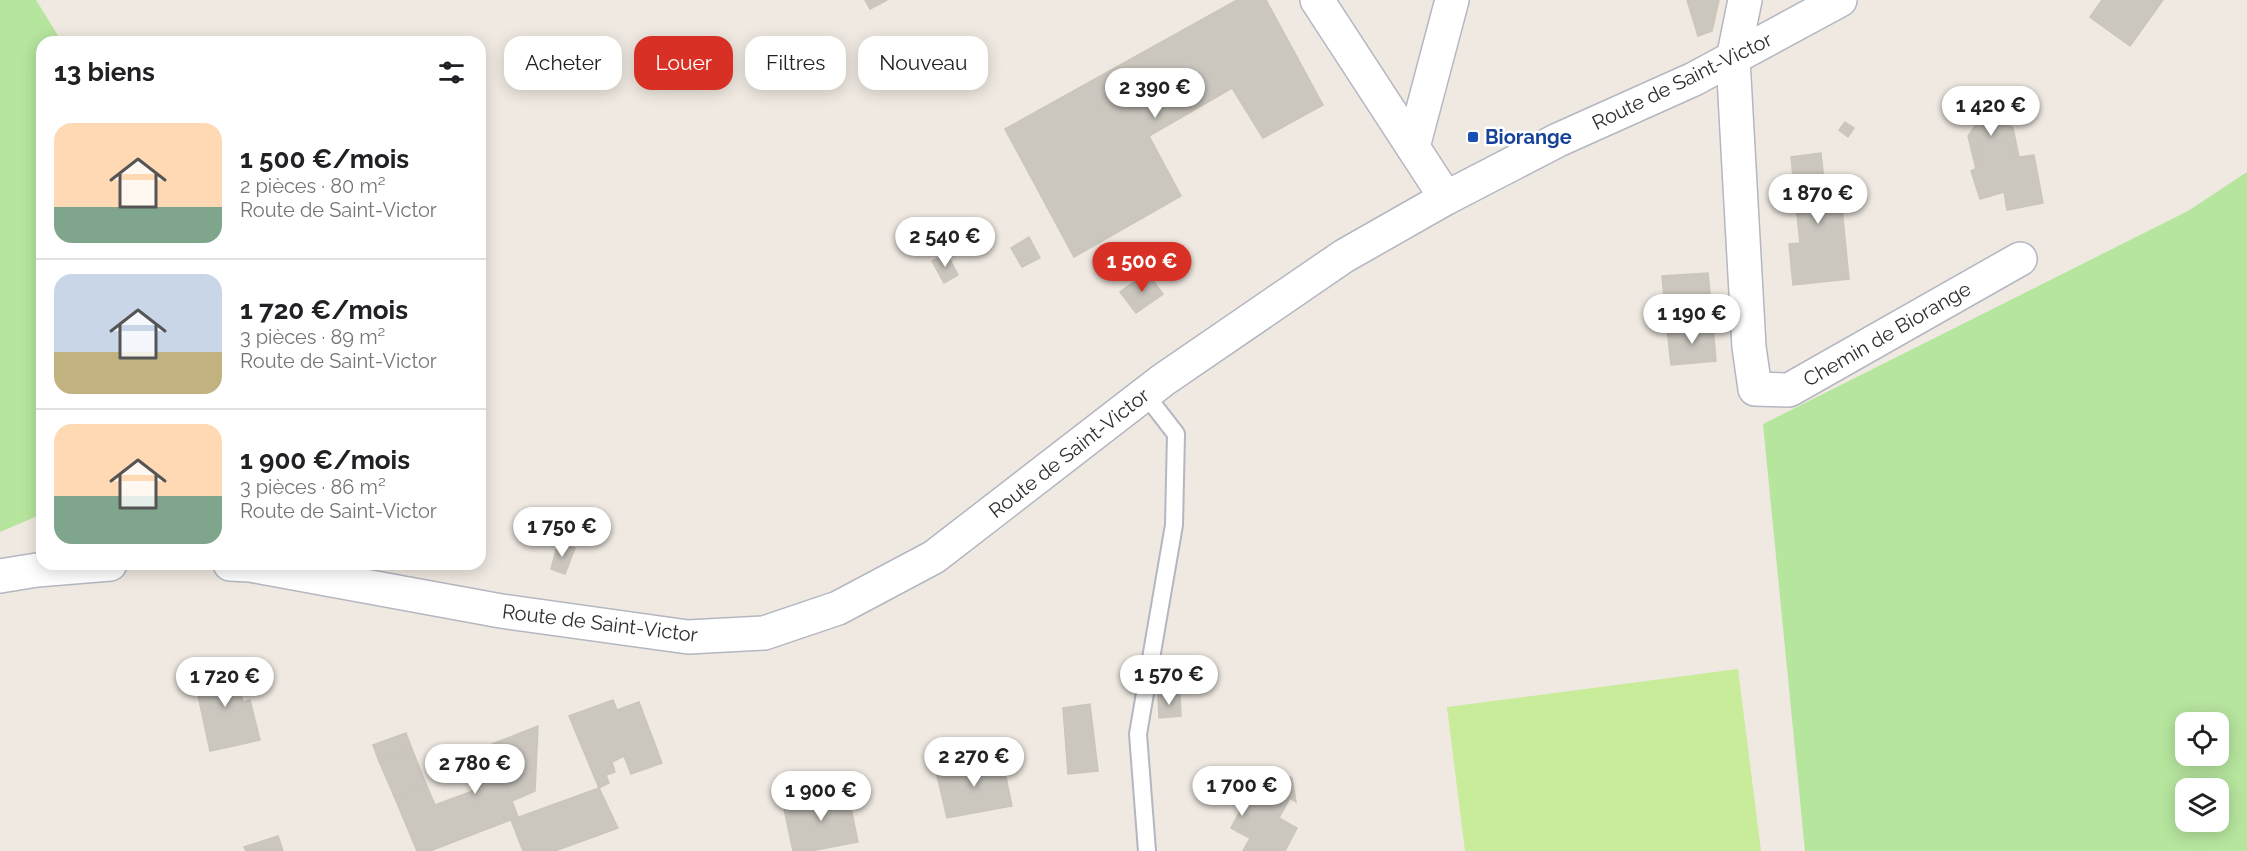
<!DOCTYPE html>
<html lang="fr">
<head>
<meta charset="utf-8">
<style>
	:root { --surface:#fff; --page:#f2f2f2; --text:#202124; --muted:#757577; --line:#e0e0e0; --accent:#d93025 }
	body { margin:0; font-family:Raleway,sans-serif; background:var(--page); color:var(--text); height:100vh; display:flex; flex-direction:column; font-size:22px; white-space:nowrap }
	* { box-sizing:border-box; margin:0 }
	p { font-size:20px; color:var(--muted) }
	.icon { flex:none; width:33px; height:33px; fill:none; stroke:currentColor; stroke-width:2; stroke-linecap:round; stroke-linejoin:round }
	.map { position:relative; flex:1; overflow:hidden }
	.sheet { position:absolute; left:36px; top:36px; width:450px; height:534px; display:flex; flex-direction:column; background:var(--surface); border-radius:18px; box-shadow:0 3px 15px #0003 }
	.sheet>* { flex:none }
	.guide { position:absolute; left:504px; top:36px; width:570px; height:54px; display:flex; gap:12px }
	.fabs { position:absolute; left:2175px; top:712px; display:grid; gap:12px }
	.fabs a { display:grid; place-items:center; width:54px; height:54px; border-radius:12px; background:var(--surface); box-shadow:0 3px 15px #0003; font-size:30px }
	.price { position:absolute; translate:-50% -51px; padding:0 14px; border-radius:21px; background:#fff; color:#222; font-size:20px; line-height:39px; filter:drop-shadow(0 2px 3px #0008) }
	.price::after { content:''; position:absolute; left:50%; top:36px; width:18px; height:14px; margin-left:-9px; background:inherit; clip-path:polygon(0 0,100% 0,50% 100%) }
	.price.active { background:var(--accent); color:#fff }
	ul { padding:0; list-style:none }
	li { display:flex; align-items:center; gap:18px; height:150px; padding:0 18px }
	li+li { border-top:2px solid var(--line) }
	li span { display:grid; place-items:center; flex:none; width:168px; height:120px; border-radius:18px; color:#555 }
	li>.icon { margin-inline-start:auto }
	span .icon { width:72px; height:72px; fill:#fffc; stroke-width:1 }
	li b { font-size:26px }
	h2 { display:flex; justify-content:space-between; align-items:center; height:72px; padding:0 18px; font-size:26px }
	.chip { padding:0 21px; border-radius:18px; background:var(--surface); box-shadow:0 3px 15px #0003; font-size:21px; line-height:54px }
	.chip.active { background:var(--accent); color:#fff }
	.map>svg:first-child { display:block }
	.green { fill:#b6e59e; fill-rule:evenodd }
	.pitch { fill:#c9ec9a }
	.building { fill:#cbc7bf; stroke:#cbc5ba; stroke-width:1.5 }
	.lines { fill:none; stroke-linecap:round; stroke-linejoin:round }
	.service-casing { stroke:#b4b7c1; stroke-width:20 }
	.minor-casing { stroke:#b4b7c1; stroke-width:36 }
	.secondary-casing { stroke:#b4b7c1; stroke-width:36 }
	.service { stroke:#fff; stroke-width:16 }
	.minor { stroke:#fff; stroke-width:33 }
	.secondary { stroke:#fff; stroke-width:33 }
	.transit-dot { fill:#1a4fb4; stroke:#fff; stroke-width:2 }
	.labels { text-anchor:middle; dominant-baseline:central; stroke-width:5; stroke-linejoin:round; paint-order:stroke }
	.street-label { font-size:20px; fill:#2e2e2e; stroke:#fff }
	.transit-label { font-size:20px; font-weight:bold; fill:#164399; stroke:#fff; text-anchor:start }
</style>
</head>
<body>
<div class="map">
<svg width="2247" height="851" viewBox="0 0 2247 851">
	<rect width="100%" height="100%" fill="#efe9e1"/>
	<g class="green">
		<path d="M0,0H36L62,42H42V514L0,532Z"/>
		<path d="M2247,172V851H1805L1763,424L2188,211ZM2186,723H2218V756H2186ZM2186,789H2218V822H2186Z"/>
	</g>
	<path class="pitch" d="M1738,669L1761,851H1465L1447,707Z"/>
	<g class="building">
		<path d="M865,0H887L870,9Z"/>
		<path d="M1237,0H1266L1323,105L1263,138L1232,88L1149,136L1181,196L1074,257L1005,129Z"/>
		<path d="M1687,0H1719L1712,31L1698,36Z"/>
		<path d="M2102,0H2163L2130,46L2090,17Z"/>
		<path d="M2000,118L2013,128L2019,157L2013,158L2011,144H2007L2006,135L1997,129L1984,132L1978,140L1980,149L1976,150L1982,166L1976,169L1968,136L1978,122Z"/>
		<path d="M1845,122L1854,128L1848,137L1839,130Z"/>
		<path d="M1997,129L2006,135L2007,144H2011L2013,158L2034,155L2043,203L2007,210L2004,192L1980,199L1971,171L1982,166L1976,150L1980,149L1978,140L1984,132Z"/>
		<path d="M1821,153L1824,181L1839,179L1849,279L1793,285L1789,244L1800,243L1791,157Z"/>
		<path d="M1029,237L1040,258L1022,267L1011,248Z"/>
		<path d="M947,254L958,275L944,283L932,261Z"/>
		<path d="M1147,272L1163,294L1136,313L1120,292Z"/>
		<path d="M1708,273L1713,325L1667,328L1662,276Z"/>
		<path d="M1713,325L1716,361L1671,365L1667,328Z"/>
		<path d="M558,543L575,548L565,574L551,569Z"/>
		<path d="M233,663L243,702L250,700L260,740L210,751L193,672Z"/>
		<path d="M1158,695H1180L1181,716L1159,718Z"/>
		<path d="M613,700L617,710L639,702L662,763L631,774L624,756L612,762L615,772L606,775L609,783L599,788L569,716Z"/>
		<path d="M1090,704L1098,771L1068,774L1063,708Z"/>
		<path d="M538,726L535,791L512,801L518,817L430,851H417L394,796L426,784L435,805L478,789L464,755Z"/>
		<path d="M406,733L412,749L379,761L373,745Z"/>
		<path d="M412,749L426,784L394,796L379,761Z"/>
		<path d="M1002,758L1012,806L947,818L936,771Z"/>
		<path d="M1273,768L1292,778L1296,802L1290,798L1286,783L1271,776L1257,781L1245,802L1239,798L1252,775Z"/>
		<path d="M1271,776L1286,783L1290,798L1279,818L1297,828L1285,851H1243L1250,838L1238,832L1252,806L1245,802L1257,781Z"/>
		<path d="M599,788L618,828L555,851H523L511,820Z"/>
		<path d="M847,789L858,842L811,851H793L783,804Z"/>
		<path d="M1245,802L1252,806L1238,832L1231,828Z"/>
		<path d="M278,836L283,851H246L244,847Z"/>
	</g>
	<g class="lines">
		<g class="service-casing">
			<path id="service" d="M1145,394L1176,434L1174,525L1138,734L1147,851"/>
		</g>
		<g class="minor-casing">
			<g id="minor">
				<path d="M1317,0L1446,198"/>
				<path d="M1745,0L1733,59L1749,347L1755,389L1789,390L2020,259"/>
				<path d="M1413,147L1452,0"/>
			</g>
		</g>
		<g class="secondary-casing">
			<g id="secondary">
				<path d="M230,564L250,565L501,611L688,637L764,633L838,608L934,557L1163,380L1344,256L1446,198L1558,140L1694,79L1840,0"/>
				<path d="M0,576L37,570L110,564"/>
			</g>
		</g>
		<use href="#service" class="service"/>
		<use href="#minor" class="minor"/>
		<use href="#secondary" class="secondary"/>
	</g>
	<rect class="transit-dot" x="1467" y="131" width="12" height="12" rx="3"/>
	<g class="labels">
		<g class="street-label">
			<text transform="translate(1682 81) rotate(-26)">Route de Saint-Victor</text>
			<text transform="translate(1887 334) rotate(-30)">Chemin de Biorange</text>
			<text transform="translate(1069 453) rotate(-38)">Route de Saint-Victor</text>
			<text transform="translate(600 623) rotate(7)">Route de Saint-Victor</text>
		</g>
		<g class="transit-label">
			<text x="1485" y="137">Biorange</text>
		</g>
	</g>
</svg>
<div class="fabs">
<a><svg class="icon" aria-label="locate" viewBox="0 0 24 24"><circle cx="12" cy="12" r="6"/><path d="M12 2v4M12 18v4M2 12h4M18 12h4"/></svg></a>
<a><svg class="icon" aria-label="layers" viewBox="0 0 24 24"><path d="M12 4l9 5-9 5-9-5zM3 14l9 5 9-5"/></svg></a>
</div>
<b class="price" style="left:1155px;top:119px">2 390 €</b>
<b class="price" style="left:1991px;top:137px">1 420 €</b>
<b class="price" style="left:1818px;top:225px">1 870 €</b>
<b class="price" style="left:945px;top:268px">2 540 €</b>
<b class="price active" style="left:1142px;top:293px">1 500 €</b>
<b class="price" style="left:1692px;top:345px">1 190 €</b>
<b class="price" style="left:562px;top:558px">1 750 €</b>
<b class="price" style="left:1169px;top:706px">1 570 €</b>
<b class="price" style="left:225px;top:708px">1 720 €</b>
<b class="price" style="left:974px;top:788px">2 270 €</b>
<b class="price" style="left:475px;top:795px">2 780 €</b>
<b class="price" style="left:1242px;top:817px">1 700 €</b>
<b class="price" style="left:821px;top:822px">1 900 €</b>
<div class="guide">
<a class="chip">Acheter</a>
<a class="chip active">Louer</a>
<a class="chip">Filtres</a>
<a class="chip">Nouveau</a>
</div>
<section class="sheet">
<h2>13 biens<svg class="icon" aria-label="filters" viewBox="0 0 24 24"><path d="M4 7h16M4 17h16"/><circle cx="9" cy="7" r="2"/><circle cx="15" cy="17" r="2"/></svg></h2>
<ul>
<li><span style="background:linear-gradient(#ffd9b3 70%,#7fa58c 0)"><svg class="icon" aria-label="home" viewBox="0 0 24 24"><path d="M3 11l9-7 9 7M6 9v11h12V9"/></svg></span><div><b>1 500 €/mois</b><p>2 pièces · 80 m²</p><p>Route de Saint-Victor</p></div></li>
<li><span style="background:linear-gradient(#c9d6e8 65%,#c2b280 0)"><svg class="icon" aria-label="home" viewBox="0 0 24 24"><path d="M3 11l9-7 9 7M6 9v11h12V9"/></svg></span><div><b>1 720 €/mois</b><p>3 pièces · 89 m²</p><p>Route de Saint-Victor</p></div></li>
<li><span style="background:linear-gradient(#ffd9b3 60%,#7fa58c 0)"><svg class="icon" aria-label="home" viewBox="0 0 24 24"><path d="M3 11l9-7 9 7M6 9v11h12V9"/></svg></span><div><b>1 900 €/mois</b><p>3 pièces · 86 m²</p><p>Route de Saint-Victor</p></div></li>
</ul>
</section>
</div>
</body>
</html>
